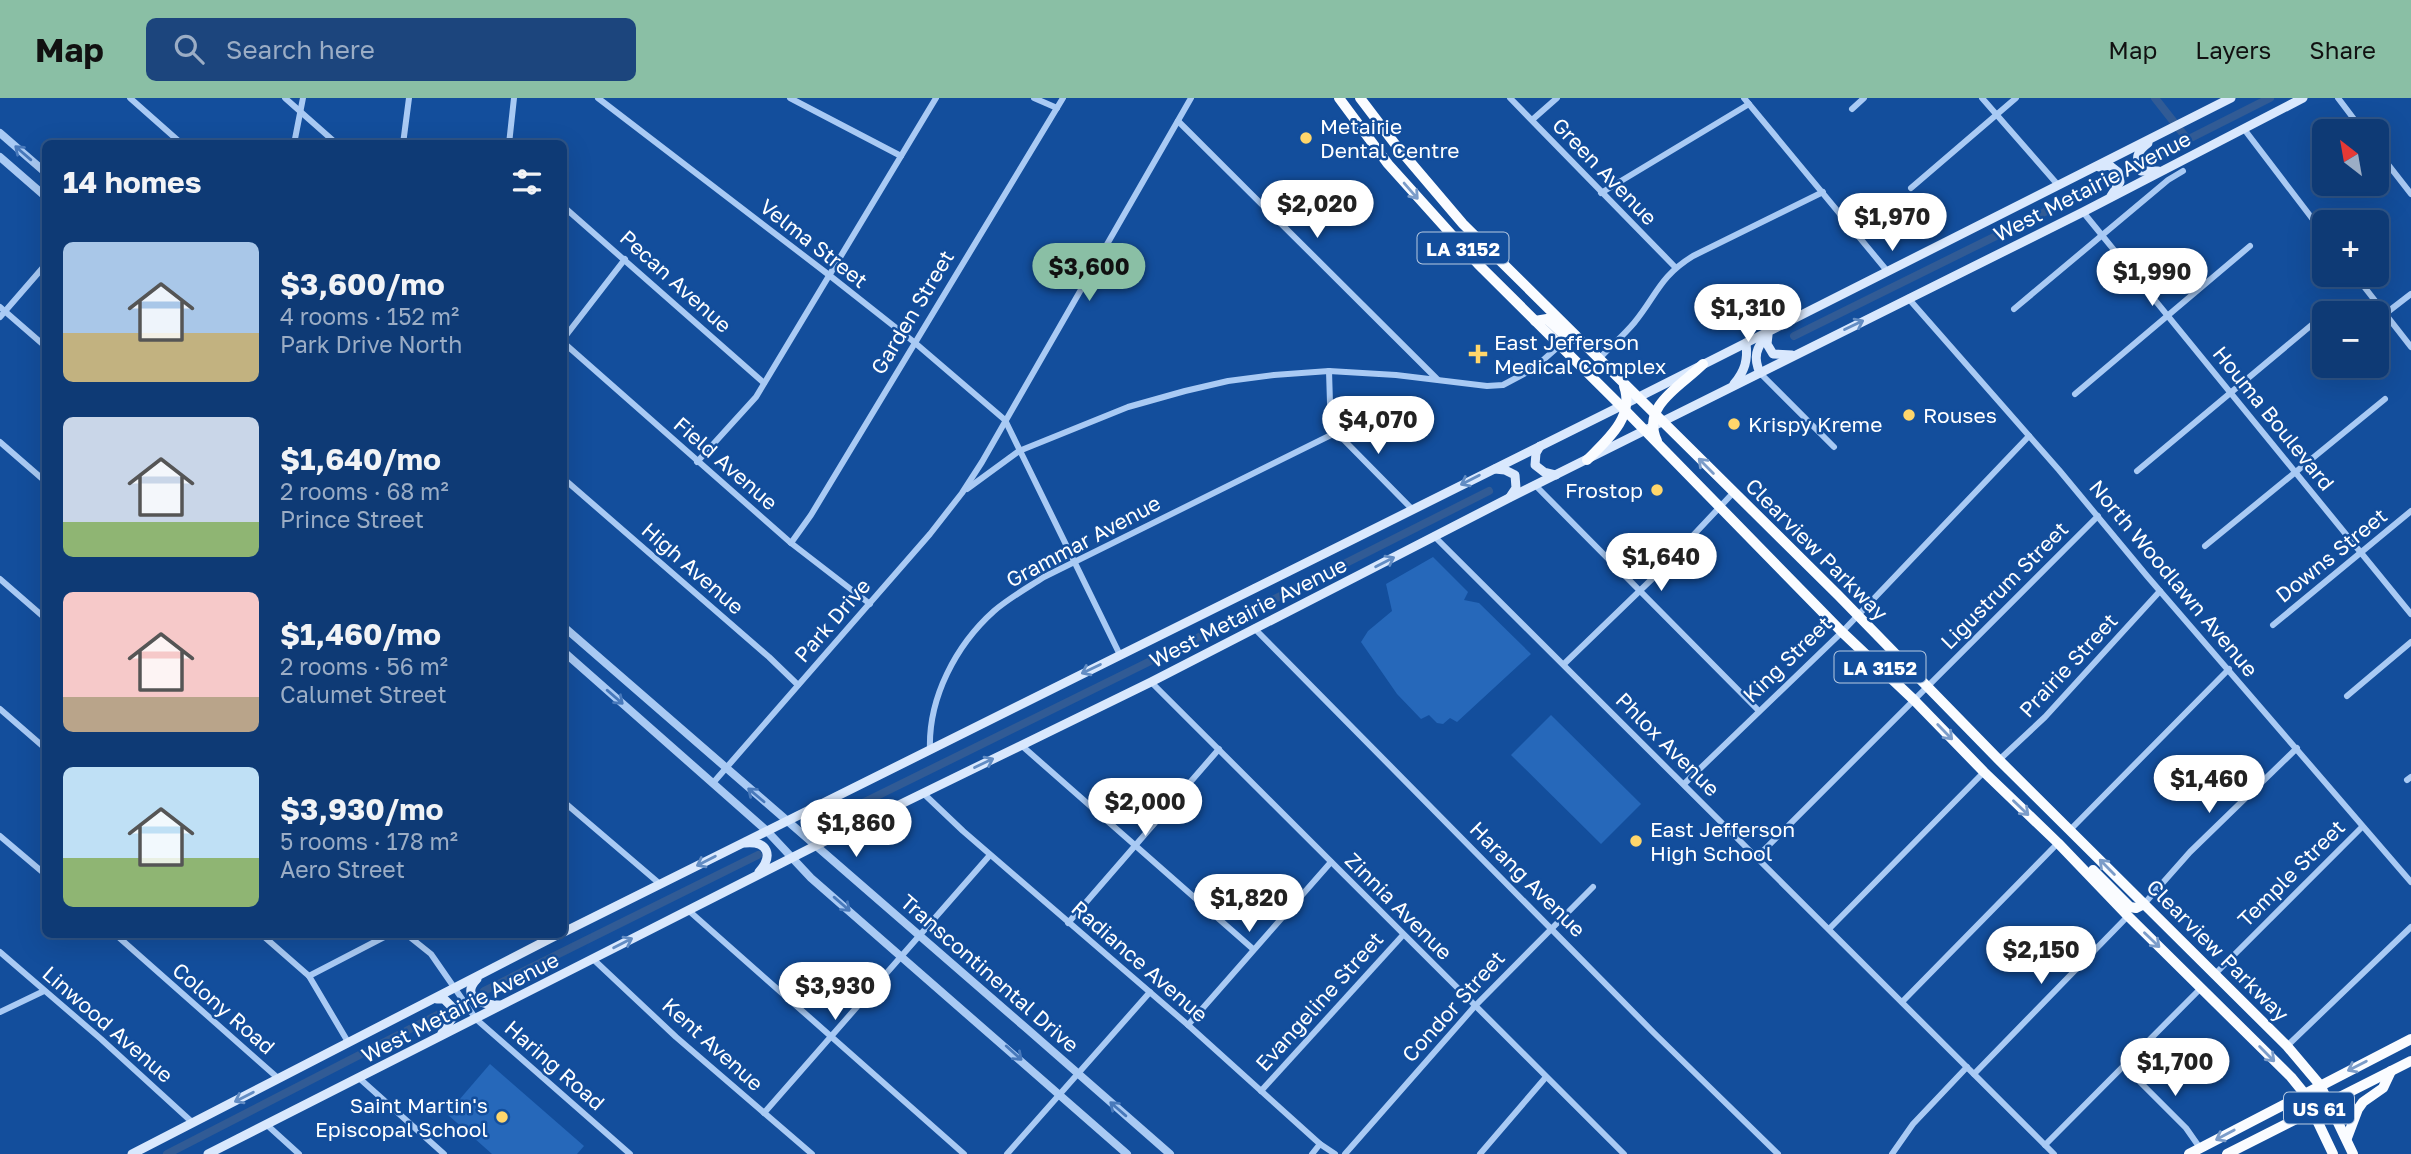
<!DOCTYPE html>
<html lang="en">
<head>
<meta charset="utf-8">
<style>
	:root { --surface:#0e3a75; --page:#1c457d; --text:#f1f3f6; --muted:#9badc5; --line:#2e5487; --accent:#8abfa5 }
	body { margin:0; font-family:"Golos Text",sans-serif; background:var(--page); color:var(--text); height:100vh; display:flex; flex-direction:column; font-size:26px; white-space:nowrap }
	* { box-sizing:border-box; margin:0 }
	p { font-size:23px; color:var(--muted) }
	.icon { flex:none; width:38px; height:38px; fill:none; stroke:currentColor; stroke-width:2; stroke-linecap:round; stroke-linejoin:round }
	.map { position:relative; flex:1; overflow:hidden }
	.side { position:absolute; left:42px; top:42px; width:525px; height:798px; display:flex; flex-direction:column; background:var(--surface); border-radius:10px; box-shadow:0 7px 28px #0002,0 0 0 2px var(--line) }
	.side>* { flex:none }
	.needle { width:46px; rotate:329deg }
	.fabs { position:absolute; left:2312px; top:21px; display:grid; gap:14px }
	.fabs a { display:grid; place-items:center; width:77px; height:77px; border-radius:10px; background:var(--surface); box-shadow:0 7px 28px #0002,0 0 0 2px var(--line); font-size:35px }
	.price { position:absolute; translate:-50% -60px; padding:0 16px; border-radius:24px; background:#fff; color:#222; font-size:23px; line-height:46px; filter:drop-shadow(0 2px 4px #0008) }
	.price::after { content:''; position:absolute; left:50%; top:42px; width:21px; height:16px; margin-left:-10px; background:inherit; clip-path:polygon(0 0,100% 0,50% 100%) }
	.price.active { background:var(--accent); color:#111 }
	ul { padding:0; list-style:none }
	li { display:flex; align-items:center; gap:21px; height:175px; padding:0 21px }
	li span { display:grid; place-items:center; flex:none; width:196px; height:140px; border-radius:10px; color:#555 }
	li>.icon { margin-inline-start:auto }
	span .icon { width:84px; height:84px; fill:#fffc; stroke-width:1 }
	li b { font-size:30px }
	h2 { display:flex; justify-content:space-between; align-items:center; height:84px; padding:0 21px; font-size:30px }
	header { display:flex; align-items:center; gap:42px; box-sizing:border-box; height:98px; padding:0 35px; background:var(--accent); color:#111 }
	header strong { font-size:33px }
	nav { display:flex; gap:38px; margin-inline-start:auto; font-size:24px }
	.search { width:490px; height:63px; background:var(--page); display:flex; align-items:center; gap:18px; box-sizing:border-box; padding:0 24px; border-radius:10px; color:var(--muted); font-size:26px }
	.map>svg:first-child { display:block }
	.green { fill:#2668ba }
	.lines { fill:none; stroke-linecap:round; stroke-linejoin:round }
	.canal { stroke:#315b95; stroke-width:8 }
	.minor { stroke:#a9caf4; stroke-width:6 }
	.tertiary { stroke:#a9caf4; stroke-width:8 }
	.secondary { stroke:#d9e8fd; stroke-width:9 }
	.trunk { stroke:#fafcff; stroke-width:10 }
	.oneway { stroke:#4879bb }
	.oneway2 { stroke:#7b9cc9 }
	.oneway3 { stroke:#628cc3 }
	.poi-dot { fill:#ffd66b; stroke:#134e9c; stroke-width:2.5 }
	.labels { text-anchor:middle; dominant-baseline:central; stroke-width:5; stroke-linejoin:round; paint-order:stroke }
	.shield { fill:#134e9c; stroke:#b8cae1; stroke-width:2 }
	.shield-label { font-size:19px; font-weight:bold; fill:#fff }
	.poi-label { font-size:21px; fill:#fff; stroke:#134e9c; text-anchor:start }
	.street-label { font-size:21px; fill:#fff; stroke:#134e9c }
</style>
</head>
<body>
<header>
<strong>Map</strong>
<div class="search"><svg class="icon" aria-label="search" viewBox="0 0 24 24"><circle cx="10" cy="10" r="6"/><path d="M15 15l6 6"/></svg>Search here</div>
<nav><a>Map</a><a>Layers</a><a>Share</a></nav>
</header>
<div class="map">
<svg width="2411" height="1056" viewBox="0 0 2411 1056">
	<rect width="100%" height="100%" fill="#134e9c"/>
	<g class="green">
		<path d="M1433,459L1468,494L1464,502L1479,505L1531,556L1457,624L1450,620L1443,626L1437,625L1429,617L1421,621L1397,596L1361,544L1368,533L1392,513L1386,486Z"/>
		<path d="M1551,617L1641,706L1601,746L1511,657Z"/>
		<path d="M490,966L584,1048L577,1056H492L447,1016Z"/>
	</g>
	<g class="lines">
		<g class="canal">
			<path d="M2155,0L2188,42"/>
			<path d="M2163,54L2270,0"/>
			<path d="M1794,238L2093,90"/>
			<path d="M822,725L1183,547L1489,393"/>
			<path d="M484,893L758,757"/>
			<path d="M167,1056L443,914"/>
		</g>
		<g class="minor">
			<path d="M130,0L182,46"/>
			<path d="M285,0L337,46"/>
			<path d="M598,0L829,177L914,244L1005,322L1120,557"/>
			<path d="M790,0L901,58"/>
			<path d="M1034,0L1057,10"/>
			<path d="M1510,0L1675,169"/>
			<path d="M1744,0L1888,174"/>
			<path d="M1982,0L2058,87"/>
			<path d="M2338,0L2363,33"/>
			<path d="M1852,11L1864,0"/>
			<path d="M1532,22L1557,0"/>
			<path d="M1178,23L1437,281"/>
			<path d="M2244,31L2324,136"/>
			<path d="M294,46L303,0"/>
			<path d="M403,46L409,0"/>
			<path d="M509,46L514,0"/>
			<path d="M2376,51L2411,96"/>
			<path d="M1911,90L2016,0"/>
			<path d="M1601,95L1749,6"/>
			<path d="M564,109L764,285"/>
			<path d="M2083,114L2411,516"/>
			<path d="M2355,177L2411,249"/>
			<path d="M1908,200L2059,372L2147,478L2411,784"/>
			<path d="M0,209L46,249"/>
			<path d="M2014,211L2168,82L2183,73"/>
			<path d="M2385,216L2411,196"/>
			<path d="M0,219L46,166"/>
			<path d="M564,240L625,161"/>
			<path d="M564,245L791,445L870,506"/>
			<path d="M1599,261C1610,249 1623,238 1634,225C1657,197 1659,179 1693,158L1823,94"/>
			<path d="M1329,273L1331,337"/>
			<path d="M1760,275L1834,349"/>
			<path d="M2075,296L2250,148"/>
			<path d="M1331,337H1339L1412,411"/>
			<path d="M0,344L46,384"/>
			<path d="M697,364L756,299L936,0"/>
			<path d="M2137,373L2314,225"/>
			<path d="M564,381L769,559L798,587"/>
			<path d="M1535,387L1759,613"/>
			<path d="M967,391L1019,353L1128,309L1185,293L1228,283L1274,277L1329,273L1396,277L1487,288L1503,287L1533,271L1559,248"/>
			<path d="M1435,439L2054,1056"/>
			<path d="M791,445L811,417L1063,0"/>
			<path d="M2205,448L2385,301"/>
			<path d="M0,481L46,521"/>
			<path d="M2273,527L2411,413"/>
			<path d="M1254,530L1654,935L1778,1056"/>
			<path d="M1564,566L1653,480L1733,395"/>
			<path d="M1151,584L1624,1056"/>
			<path d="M2347,598L2411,544"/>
			<path d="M0,611L46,651"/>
			<path d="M1021,647L1253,851"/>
			<path d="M930,652C928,600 956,547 994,513C1009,500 1027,490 1044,479L1331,337"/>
			<path d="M1999,662L2045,619L2160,493"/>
			<path d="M2407,682L2411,679"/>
			<path d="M713,685L930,436L962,395L982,364L1191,0"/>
			<path d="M1684,686L1842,534L2029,338"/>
			<path d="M923,695L963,733L1188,927L1320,1046L1335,1056"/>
			<path d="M564,704L660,786"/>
			<path d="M2070,732L2229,571"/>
			<path d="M0,738L46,777"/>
			<path d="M1757,759L2098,418"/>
			<path d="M2144,806L2190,754L2297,650"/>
			<path d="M688,812L964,1056"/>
			<path d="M1068,825L1219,651"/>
			<path d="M1829,831L1984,674"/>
			<path d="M115,836L279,981"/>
			<path d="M261,836L309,878L348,944"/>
			<path d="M406,836L431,856L476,921L630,1056"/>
			<path d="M0,854L101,941L193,1025"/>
			<path d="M593,861L676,939L812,1056"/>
			<path d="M2215,876L2362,729"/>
			<path d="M309,878L390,836"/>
			<path d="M1902,904L2058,745"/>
			<path d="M0,914L44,893"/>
			<path d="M1188,927L1331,764"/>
			<path d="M2287,948L2411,829"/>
			<path d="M2124,968L2186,1030L2200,1050"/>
			<path d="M1974,976L2128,818"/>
			<path d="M359,980L444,1056"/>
			<path d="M1261,993L1403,837"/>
			<path d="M764,1015L990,757"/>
			<path d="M267,1027L299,1056"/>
			<path d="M2045,1047L2201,890"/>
			<path d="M1007,1056L1150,894"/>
			<path d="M1312,1056L1320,1046"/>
			<path d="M1345,1056L1475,908L1593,789"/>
			<path d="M1480,1056L1546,979"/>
			<path d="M1892,1056L1913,1026L1967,969"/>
		</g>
		<g class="tertiary">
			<path d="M0,35L46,75"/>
			<path d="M0,59L46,99"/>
			<path d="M564,529C765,705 969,879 1170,1056"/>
			<path d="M564,554L767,733L811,780L1127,1056"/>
		</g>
		<g class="secondary">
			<path d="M2148,45C2137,53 2134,61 2141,73H2158"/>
			<path d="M2099,69L2109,67L2118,74L2120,84L2111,98"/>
			<path d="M1768,237L1767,246L1773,256L1792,257"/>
			<path d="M1760,275C1753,259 1756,250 1767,237"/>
			<path d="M1734,286C1745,273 1748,262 1746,245"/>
			<path d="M1540,348L1536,355L1535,367L1544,374L1556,377"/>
			<path d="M1495,371L1505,372L1515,377L1516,390L1510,399"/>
			<path d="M823,707L816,714L813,728L825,738L834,737"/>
			<path d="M745,745C769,743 773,758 759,774"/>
			<path d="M564,834L1621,308L2231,0"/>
			<path d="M477,881C459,900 484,907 499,907"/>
			<path d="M437,901H444L454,911L453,919L442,935"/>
			<path d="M132,1056L559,836"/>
			<path d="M208,1056L817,747L1151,584L1509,400L2083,114L2303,0"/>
		</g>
		<g class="trunk">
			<path d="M1339,0L1388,66L1478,166L1621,308L1842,534L1914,602L1984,674L2058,745L2128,818L2291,979L2304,995L2333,1056"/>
			<path d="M1360,0L1395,46L1463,126L1838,497L1999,662L2287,948L2320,987L2353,1056"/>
			<path d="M1535,223L1547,221L1568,241L1578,240"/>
			<path d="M1657,343C1640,307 1683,287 1703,266"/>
			<path d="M1587,362C1607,342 1635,319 1624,288"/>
			<path d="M2093,772L2130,809L2136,810L2144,806"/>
			<path d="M2347,1040L2358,1011L2363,1004L2383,990L2391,973"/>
			<path d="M2189,1056L2411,941"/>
			<path d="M2227,1056L2411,963"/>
		</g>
	</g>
	<defs><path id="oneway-shaft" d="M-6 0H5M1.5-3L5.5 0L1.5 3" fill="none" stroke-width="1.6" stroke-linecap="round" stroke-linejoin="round" transform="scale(1.75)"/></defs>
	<g class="oneway">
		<use href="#oneway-shaft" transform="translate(23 55) rotate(-139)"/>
		<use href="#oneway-shaft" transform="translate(615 599) rotate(41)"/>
		<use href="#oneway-shaft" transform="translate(756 697) rotate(-140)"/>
		<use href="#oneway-shaft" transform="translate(842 806) rotate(41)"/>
		<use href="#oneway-shaft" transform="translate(1014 955) rotate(42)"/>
		<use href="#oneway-shaft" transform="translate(1118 1011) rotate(-139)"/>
	</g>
	<g class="oneway2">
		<use href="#oneway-shaft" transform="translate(1411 93) rotate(49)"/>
		<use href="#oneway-shaft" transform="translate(1706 368) rotate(-135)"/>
		<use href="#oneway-shaft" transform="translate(1945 634) rotate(46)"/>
		<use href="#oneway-shaft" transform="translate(2021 710) rotate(44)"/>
		<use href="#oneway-shaft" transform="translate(2107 769) rotate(-135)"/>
		<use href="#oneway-shaft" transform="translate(2152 842) rotate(44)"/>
		<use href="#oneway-shaft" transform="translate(2267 956) rotate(45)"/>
		<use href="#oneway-shaft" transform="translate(2357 968) rotate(153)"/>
		<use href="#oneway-shaft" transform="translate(2225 1037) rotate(152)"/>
	</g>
	<g class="oneway3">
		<use href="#oneway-shaft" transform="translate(1854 227) rotate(-26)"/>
		<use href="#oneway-shaft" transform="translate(1470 382) rotate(153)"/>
		<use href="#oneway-shaft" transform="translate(1385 464) rotate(-27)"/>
		<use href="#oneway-shaft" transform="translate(1091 571) rotate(154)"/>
		<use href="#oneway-shaft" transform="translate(984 665) rotate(-26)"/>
		<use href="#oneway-shaft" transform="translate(706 763) rotate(153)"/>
		<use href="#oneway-shaft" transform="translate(623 845) rotate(-27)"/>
		<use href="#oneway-shaft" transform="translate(244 999) rotate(153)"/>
	</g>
	<g class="poi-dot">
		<circle cx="1306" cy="40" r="7"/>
		<path d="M1474.5 245.5h7v7h7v7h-7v7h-7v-7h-7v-7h7z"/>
		<circle cx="1909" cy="317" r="7"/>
		<circle cx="1734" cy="326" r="7"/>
		<circle cx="1657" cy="392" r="7"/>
		<circle cx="1636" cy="743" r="7"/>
		<circle cx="502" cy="1019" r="7"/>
	</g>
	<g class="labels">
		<g class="shield">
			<rect x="1417.5" y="134.5" width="91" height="31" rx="5"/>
			<rect x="1834.5" y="553.5" width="91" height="31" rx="5"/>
			<rect x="2284" y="994.5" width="70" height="31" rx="5"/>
		</g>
		<g class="shield-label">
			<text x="1463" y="150">LA 3152</text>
			<text x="1880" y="569">LA 3152</text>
			<text x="2319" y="1010">US 61</text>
		</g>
		<g class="poi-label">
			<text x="1320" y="28">Metairie<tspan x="1320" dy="24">Dental Centre</tspan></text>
			<text x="1494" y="244">East Jefferson<tspan x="1494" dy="24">Medical Complex</tspan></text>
			<text x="1923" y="317">Rouses</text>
			<text x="1748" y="326">Krispy Kreme</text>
			<text x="1643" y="392" text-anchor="end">Frostop</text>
			<text x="1650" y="731">East Jefferson<tspan x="1650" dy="24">High School</tspan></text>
			<text x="488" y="1007" text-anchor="end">Saint Martin's<tspan x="488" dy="24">Episcopal School</tspan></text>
		</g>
		<g class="street-label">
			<text transform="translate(1605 73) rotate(46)">Green Avenue</text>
			<text transform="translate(2092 88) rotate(-27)">West Metairie Avenue</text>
			<text transform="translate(814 145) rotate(38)">Velma Street</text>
			<text transform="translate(676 183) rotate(42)">Pecan Avenue</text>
			<text transform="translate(912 214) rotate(-59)">Garden Street</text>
			<text transform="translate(2274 320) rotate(51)">Houma Boulevard</text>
			<text transform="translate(726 365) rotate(41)">Field Avenue</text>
			<text transform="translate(1083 443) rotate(-28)">Grammar Avenue</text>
			<text transform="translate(1817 451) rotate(45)">Clearview Parkway</text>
			<text transform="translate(2331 457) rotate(-39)">Downs Street</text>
			<text transform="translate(693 470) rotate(41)">High Avenue</text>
			<text transform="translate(2174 480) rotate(50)">North Woodlawn Avenue</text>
			<text transform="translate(2004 487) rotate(-45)">Ligustrum Street</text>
			<text transform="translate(1248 514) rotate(-27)">West Metairie Avenue</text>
			<text transform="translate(832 522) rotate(-49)">Park Drive</text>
			<text transform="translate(1787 561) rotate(-44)">King Street</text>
			<text transform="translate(2068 567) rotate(-47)">Prairie Street</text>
			<text transform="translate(1668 646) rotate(45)">Phlox Avenue</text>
			<text transform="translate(2291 775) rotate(-45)">Temple Street</text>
			<text transform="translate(1528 781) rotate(45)">Harang Avenue</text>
			<text transform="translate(1399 808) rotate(45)">Zinnia Avenue</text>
			<text transform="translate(2218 852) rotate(45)">Clearview Parkway</text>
			<text transform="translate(1140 863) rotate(41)">Radiance Avenue</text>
			<text transform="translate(990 875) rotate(41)">Transcontinental Drive</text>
			<text transform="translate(1319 903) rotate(-48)">Evangeline Street</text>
			<text transform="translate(1453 908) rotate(-48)">Condor Street</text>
			<text transform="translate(460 909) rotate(-27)">West Metairie Avenue</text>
			<text transform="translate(224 910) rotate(41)">Colony Road</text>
			<text transform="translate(108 926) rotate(41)">Linwood Avenue</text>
			<text transform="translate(713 946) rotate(42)">Kent Avenue</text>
			<text transform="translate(555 967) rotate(41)">Haring Road</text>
		</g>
	</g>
</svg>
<div class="fabs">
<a><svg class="needle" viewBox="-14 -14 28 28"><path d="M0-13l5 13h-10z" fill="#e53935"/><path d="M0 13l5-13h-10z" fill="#9badc5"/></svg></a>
<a>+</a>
<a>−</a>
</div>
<b class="price" style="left:1317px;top:142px">$2,020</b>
<b class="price" style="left:1892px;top:155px">$1,970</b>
<b class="price active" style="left:1089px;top:205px">$3,600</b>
<b class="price" style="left:2152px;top:210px">$1,990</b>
<b class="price" style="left:1748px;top:246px">$1,310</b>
<b class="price" style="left:1378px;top:358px">$4,070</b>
<b class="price" style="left:1661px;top:495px">$1,640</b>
<b class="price" style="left:2209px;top:717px">$1,460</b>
<b class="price" style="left:1145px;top:740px">$2,000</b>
<b class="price" style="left:856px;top:761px">$1,860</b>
<b class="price" style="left:1249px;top:836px">$1,820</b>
<b class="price" style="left:2041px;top:888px">$2,150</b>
<b class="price" style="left:835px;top:924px">$3,930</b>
<b class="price" style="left:2175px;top:1000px">$1,700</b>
<section class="side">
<h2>14 homes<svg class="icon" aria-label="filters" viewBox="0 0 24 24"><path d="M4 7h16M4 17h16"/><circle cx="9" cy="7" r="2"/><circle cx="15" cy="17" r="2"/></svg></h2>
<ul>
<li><span style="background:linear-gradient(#a9c7e8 65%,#c2b280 0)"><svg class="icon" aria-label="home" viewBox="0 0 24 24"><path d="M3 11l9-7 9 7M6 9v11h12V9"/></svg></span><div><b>$3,600/mo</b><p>4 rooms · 152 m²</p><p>Park Drive North</p></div></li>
<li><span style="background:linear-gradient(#c9d6e8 75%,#8fb573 0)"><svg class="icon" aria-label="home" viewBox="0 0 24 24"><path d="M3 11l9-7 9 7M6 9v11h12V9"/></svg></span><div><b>$1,640/mo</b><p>2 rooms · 68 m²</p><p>Prince Street</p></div></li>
<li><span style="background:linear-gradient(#f6c9c9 75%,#b9a48a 0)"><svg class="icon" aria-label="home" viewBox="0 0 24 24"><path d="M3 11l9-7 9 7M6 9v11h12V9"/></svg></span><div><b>$1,460/mo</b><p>2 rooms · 56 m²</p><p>Calumet Street</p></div></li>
<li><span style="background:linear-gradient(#bfe0f5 65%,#8fb573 0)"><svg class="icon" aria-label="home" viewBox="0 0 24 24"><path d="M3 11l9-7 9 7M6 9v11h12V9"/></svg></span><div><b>$3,930/mo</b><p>5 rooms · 178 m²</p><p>Aero Street</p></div></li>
</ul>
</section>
</div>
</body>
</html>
